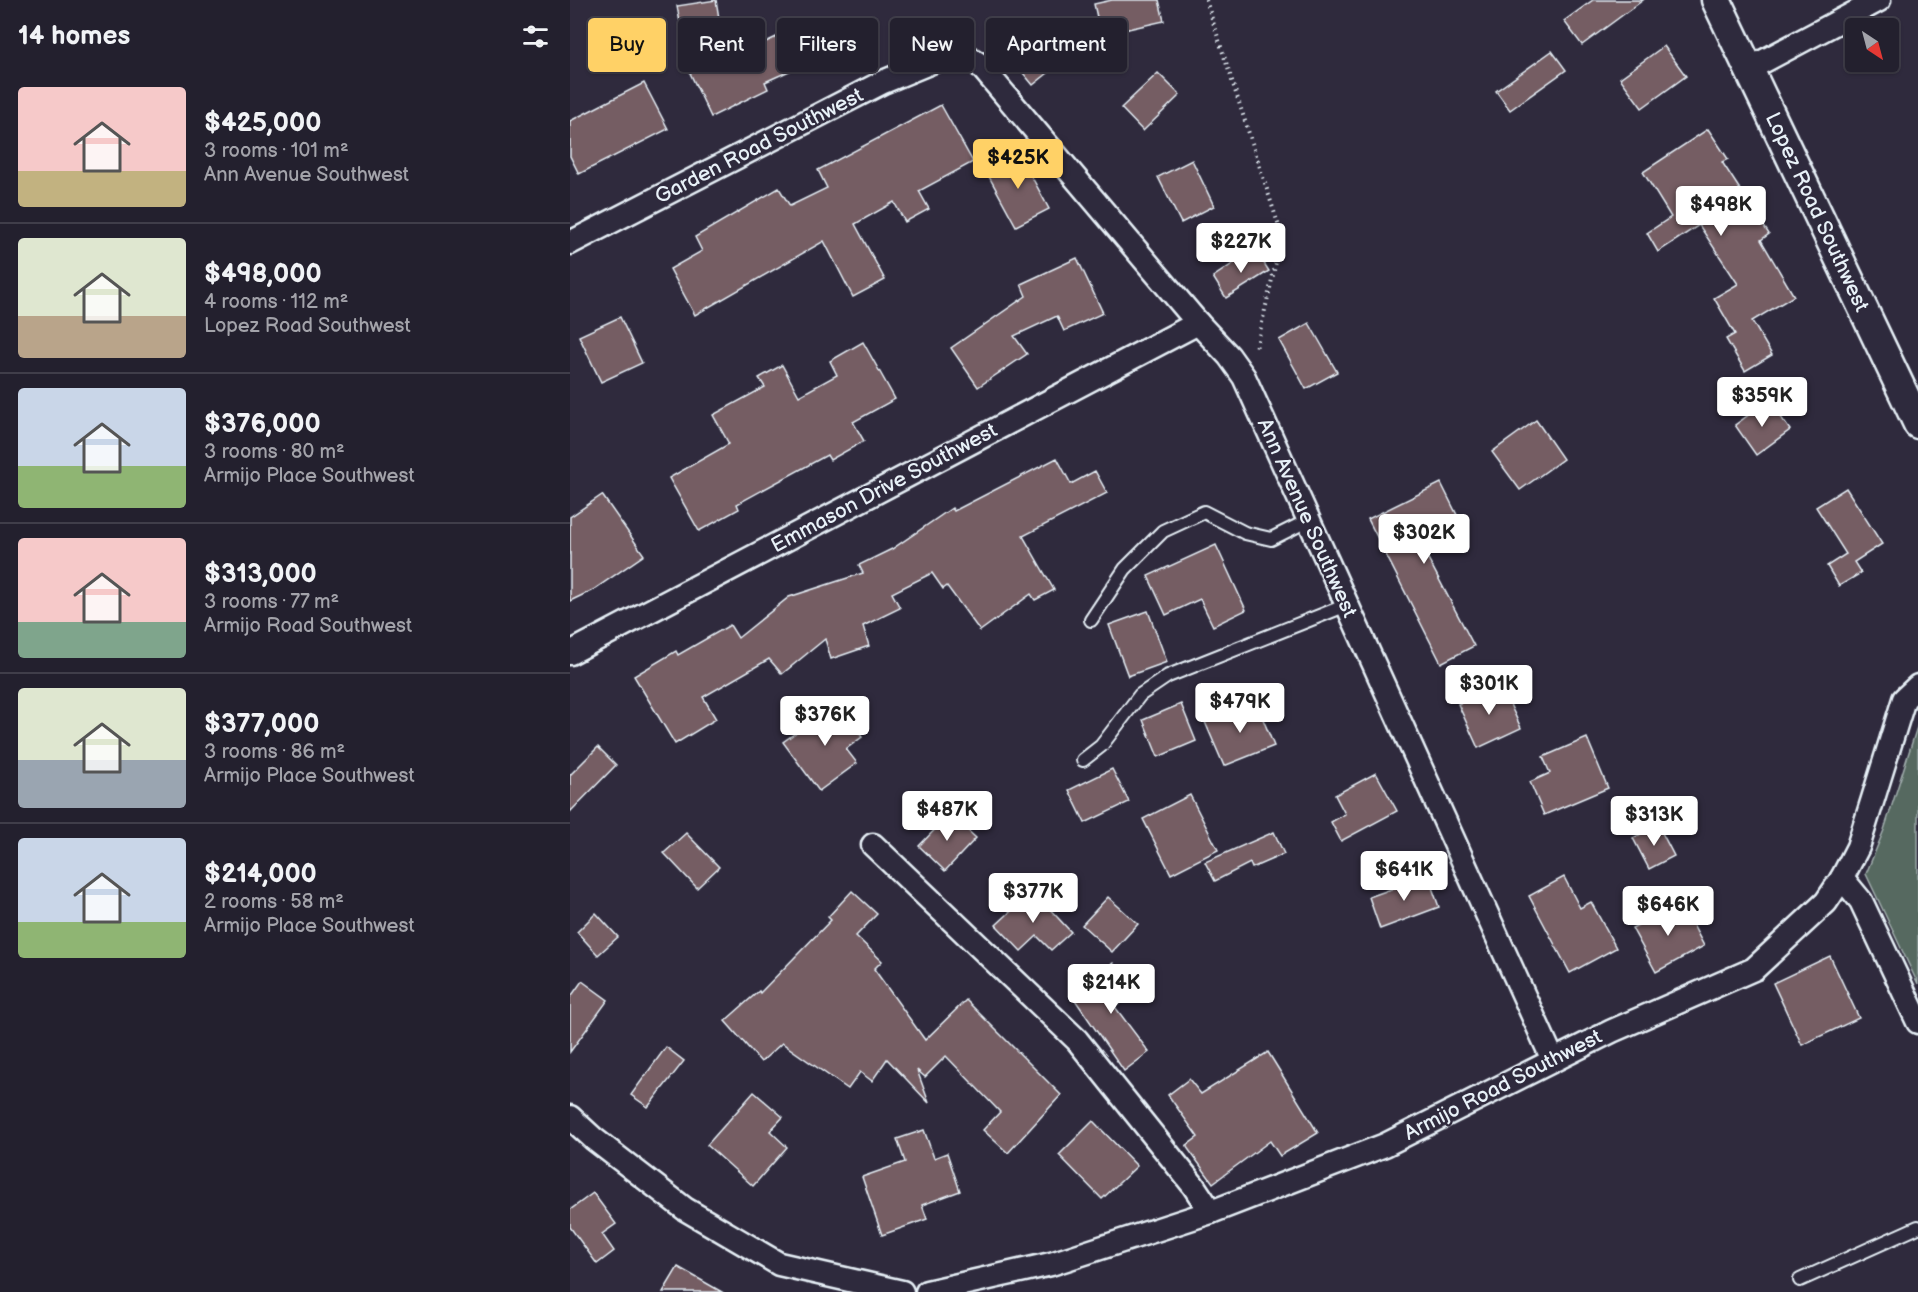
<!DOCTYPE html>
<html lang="en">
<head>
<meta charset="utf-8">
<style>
	:root { --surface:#23202e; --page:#2b2836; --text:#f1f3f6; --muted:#a3a3aa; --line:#403e4a; --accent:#ffd166 }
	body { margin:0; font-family:"Balsamiq Sans",sans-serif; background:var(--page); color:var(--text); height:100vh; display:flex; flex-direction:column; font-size:22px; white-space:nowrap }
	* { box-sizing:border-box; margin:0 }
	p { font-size:20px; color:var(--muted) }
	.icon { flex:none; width:33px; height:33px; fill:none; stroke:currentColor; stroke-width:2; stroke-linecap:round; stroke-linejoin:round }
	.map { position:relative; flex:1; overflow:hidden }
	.drawer { display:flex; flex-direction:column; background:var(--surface); width:570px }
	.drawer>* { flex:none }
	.banner { position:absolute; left:18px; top:18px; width:570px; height:54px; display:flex; gap:12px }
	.needle { width:39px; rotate:144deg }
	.buttons { position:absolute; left:1275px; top:18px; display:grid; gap:12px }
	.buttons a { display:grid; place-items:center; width:54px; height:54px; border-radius:6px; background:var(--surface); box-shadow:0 2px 4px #0004,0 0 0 2px var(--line); font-size:30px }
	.price { position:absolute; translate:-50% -51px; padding:0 14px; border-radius:6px; background:#fff; color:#222; font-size:20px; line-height:39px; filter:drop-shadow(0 2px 3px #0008) }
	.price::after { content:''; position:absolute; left:50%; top:36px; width:18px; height:14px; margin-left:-9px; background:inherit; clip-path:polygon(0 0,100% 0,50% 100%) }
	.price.on { background:var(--accent); color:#111 }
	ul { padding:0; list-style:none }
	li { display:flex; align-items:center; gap:18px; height:150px; padding:0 18px }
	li+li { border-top:2px solid var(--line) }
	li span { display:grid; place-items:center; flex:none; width:168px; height:120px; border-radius:6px; color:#555 }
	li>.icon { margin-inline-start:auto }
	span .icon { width:72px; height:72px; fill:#fffc; stroke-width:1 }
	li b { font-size:26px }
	h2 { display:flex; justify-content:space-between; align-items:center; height:72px; padding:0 18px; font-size:26px }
	.chip { padding:0 21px; border-radius:6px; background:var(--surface); box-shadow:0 2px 4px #0004,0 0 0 2px var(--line); font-size:21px; line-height:54px }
	.chip.on { background:var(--accent); color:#111 }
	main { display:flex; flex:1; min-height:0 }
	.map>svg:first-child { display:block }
	.green { fill:#576961; stroke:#a0adac; stroke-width:1.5 }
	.building { fill:#745d64; stroke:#e8f1f8; stroke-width:1.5 }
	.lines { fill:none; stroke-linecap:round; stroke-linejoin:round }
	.service-casing { stroke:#e8f1f8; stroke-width:16 }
	.minor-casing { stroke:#e8f1f8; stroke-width:27 }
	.tertiary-casing { stroke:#e8f1f8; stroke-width:33 }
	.path { stroke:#e8f1f8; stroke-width:4; stroke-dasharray:1.5 4.5; stroke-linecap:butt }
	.service { stroke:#2f2a3d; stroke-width:12 }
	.minor { stroke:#2f2a3d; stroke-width:22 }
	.tertiary { stroke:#2f2a3d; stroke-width:28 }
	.labels { text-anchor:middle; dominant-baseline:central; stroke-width:4.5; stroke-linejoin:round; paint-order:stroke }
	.street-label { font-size:21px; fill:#e8f1f8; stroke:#2f2a3d }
</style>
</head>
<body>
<main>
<section class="drawer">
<h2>14 homes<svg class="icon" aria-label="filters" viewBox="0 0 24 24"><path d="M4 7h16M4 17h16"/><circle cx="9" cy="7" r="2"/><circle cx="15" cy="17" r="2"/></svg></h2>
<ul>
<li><span style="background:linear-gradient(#f6c9c9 70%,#c2b280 0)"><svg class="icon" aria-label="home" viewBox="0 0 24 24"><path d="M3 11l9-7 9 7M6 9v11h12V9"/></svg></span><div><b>$425,000</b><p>3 rooms · 101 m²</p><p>Ann Avenue Southwest</p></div></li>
<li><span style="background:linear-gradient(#dfe7d0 65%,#b9a48a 0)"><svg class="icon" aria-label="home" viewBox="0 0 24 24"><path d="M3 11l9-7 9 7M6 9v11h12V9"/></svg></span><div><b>$498,000</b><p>4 rooms · 112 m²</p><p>Lopez Road Southwest</p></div></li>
<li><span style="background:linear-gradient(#c9d6e8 65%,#8fb573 0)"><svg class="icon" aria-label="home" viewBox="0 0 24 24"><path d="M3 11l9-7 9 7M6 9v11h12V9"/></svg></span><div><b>$376,000</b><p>3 rooms · 80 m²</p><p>Armijo Place Southwest</p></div></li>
<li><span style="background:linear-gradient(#f6c9c9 70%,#7fa58c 0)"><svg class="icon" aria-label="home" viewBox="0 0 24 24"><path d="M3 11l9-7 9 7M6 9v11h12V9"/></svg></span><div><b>$313,000</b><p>3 rooms · 77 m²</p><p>Armijo Road Southwest</p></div></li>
<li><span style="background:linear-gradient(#dfe7d0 60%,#9aa5b1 0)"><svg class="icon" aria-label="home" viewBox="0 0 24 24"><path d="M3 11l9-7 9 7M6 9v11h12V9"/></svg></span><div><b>$377,000</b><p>3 rooms · 86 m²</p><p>Armijo Place Southwest</p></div></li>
<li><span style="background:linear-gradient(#c9d6e8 70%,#8fb573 0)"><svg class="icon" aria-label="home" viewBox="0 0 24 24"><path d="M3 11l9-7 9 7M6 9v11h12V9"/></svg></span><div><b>$214,000</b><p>2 rooms · 58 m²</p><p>Armijo Place Southwest</p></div></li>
</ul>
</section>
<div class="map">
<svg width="1348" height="1292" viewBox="0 0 1348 1292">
	<rect width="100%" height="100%" fill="#2f2a3d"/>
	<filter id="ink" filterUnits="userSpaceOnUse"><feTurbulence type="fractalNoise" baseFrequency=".0167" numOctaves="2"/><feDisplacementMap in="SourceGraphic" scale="12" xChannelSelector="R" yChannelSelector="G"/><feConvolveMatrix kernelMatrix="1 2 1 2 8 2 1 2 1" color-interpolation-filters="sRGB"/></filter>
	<g filter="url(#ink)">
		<path class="green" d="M1348,724V984L1296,874L1314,830Z"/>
		<g class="building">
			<path d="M146,0L156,61L219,31L235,64L195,82L198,89L141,117L110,52L115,49L107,6Z"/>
			<path d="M542,0H589L594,21L531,35L524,4Z"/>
			<path d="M1023,0H1073L1012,45L994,21Z"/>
			<path d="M483,20L507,50L463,85L439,56Z"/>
			<path d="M1094,46L1116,76L1072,108L1050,78Z"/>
			<path d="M982,51L996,70L940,110L926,91Z"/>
			<path d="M588,73L610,95L573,131L551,108Z"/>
			<path d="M74,83L98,129L9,174L0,156V121Z"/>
			<path d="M371,105L403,162L349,191L359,209L335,222L324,202L285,224L315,280L283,297L254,241L125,315L100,269L132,251L125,237L209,188L220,206L257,188L248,170Z"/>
			<path d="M1138,129L1158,159L1152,162L1199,234L1191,240L1224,296L1182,321L1202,355L1175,371L1156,339L1165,334L1144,298L1168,284L1129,225L1088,252L1077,233L1101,217L1073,172Z"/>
			<path d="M449,153L479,209L446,226L416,171Z"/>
			<path d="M622,160L644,206L611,223L588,177Z"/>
			<path d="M685,249L699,271L656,298L643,277Z"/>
			<path d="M507,258L533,313L494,331L487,316L444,336L457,354L408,387L381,348L456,296L451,284Z"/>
			<path d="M50,317L72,363L31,382L9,336Z"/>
			<path d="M739,323L767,372L736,389L709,340Z"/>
			<path d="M293,342L325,399L283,422L294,441L260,460L257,455L167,504L169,509L129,531L99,478L159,444L143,415L195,387L189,378L212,365L229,396L267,375L260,361Z"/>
			<path d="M1199,400L1220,430L1186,455L1165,425Z"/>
			<path d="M966,420L993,459L950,490L922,452Z"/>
			<path d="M487,458L501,484L525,471L537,493L453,536L484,590L465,600L461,594L410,631L377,586L373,589L362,573L322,593L330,608L293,626L299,646L261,659L255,639L212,674L199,659L133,697L146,719L105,744L64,676L106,651L108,655L160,625L168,638L219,597L293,573L289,565L322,549L382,508L384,511Z"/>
			<path d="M871,483L892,525L851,545L904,646L871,663L798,519Z"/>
			<path d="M1276,488L1312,544L1284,562L1291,573L1269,586L1257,566L1276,554L1246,507Z"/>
			<path d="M32,495L74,555L23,590L0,601V517Z"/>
			<path d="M646,545L676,610L643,626L630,599L596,615L578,576Z"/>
			<path d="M578,611L597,662L558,676L539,625Z"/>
			<path d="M931,685L951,728L908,748L888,704Z"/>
			<path d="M686,702L704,746L654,766L635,722Z"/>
			<path d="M267,703L292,737L276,749L287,763L249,791L213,742Z"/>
			<path d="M611,704L626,741L588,757L573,720Z"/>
			<path d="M1017,738L1038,788L974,815L960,782L980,773L973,757Z"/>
			<path d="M28,747L46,765L0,812V775Z"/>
			<path d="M542,769L559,802L515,823L499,790Z"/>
			<path d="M806,773L827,811L771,841L761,822L775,814L765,795Z"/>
			<path d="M620,795L648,850L601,874L573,819Z"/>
			<path d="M380,814L406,838L375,871L349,846Z"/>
			<path d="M1088,825L1104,856L1079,869L1063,838Z"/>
			<path d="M704,832L714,854L682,868L680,863L645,881L635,862Z"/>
			<path d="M116,833L149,867L127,888L94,853Z"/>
			<path d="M858,876L869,907L810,929L799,897Z"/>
			<path d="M994,877L1010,908L1021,902L1046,948L1000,973L959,896Z"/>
			<path d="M282,891L307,914L286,936L312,961L304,969L355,1040L396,1000L491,1095L438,1153L413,1130L430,1112L376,1056L355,1077L347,1070L359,1103L317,1059L302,1081L290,1072L278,1089L212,1043L191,1062L155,1021L189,991L190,993L261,920L258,917Z"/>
			<path d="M463,891L501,932L481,950L467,936L451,951L426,925Z"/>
			<path d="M538,897L568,924L542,952L512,925Z"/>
			<path d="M1111,902L1134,946L1086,972L1062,928Z"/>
			<path d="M26,913L48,937L28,955L7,932Z"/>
			<path d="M1260,956L1289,1018L1232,1045L1203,983Z"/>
			<path d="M543,963L564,993L545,1007L579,1052L554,1071L501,994Z"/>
			<path d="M12,981L38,1000L0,1052V998Z"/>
			<path d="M96,1047L114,1061L78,1107L61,1095Z"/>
			<path d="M698,1052L748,1133L710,1156L700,1141L643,1183L616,1146L628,1137L598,1095L619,1079L631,1094Z"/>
			<path d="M184,1092L213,1117L200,1131L217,1147L183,1186L137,1145Z"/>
			<path d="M523,1121L567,1166L532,1199L489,1155Z"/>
			<path d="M354,1130L364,1158L377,1153L390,1191L352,1205L357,1219L312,1235L292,1177L335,1162L327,1139Z"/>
			<path d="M23,1193L46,1224L32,1234L44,1251L27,1264L0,1227V1210Z"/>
			<path d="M108,1267L152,1292H93Z"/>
		</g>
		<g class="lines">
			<g class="service-casing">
				<g id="service">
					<path d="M521,620L555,569L593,531L634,512L675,533L701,539L739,520"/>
					<path d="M513,760L531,746L570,695L598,676L777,605"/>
					<path d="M1230,1280L1348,1227"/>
				</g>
			</g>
			<g class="minor-casing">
				<g id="minor">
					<path d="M1179,69L1309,0"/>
					<path d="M0,243L313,82L381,54L395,55L409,64L628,323L659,356L674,377L983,1060"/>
					<path d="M0,653L628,323"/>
					<path d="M303,845L507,1040L623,1185L641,1212"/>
					<path d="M1272,878L1291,901L1348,1022"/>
					<path d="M0,1117L24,1139L115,1209L209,1264L332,1292"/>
					<path d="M357,1292L481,1264L641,1212L815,1145L1042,1031L1184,969L1256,902L1272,878L1288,847L1334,699L1348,686"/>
				</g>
			</g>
			<g class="tertiary-casing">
				<path id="tertiary" d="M1146,0L1348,424"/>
			</g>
			<path class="path" d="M636,0L712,236L686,349"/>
			<use href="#service" class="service"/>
			<use href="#minor" class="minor"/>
			<use href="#tertiary" class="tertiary"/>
		</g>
	</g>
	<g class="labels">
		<g class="street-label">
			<text transform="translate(189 146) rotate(-27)">Garden Road Southwest</text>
			<text transform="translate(1247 212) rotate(65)">Lopez Road Southwest</text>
			<text transform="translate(314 488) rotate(-28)">Emmason Drive Southwest</text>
			<text transform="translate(737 518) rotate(66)">Ann Avenue Southwest</text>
			<text transform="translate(933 1085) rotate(-27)">Armijo Road Southwest</text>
		</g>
	</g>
</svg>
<div class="buttons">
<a><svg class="needle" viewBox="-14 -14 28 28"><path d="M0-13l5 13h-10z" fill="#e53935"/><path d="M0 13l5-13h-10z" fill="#a3a3aa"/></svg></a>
</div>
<b class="price on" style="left:448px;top:190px">$425K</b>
<b class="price" style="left:1151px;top:237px">$498K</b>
<b class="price" style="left:671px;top:274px">$227K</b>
<b class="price" style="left:1192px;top:428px">$359K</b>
<b class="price" style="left:854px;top:565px">$302K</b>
<b class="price" style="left:919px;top:716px">$301K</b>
<b class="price" style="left:670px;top:734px">$479K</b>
<b class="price" style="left:255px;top:747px">$376K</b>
<b class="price" style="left:377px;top:842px">$487K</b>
<b class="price" style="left:1084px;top:847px">$313K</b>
<b class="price" style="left:834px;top:902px">$641K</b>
<b class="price" style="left:463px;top:924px">$377K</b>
<b class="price" style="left:1098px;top:937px">$646K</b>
<b class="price" style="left:541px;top:1015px">$214K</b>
<div class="banner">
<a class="chip on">Buy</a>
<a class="chip">Rent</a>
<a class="chip">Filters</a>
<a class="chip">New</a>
<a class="chip">Apartment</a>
</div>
</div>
</main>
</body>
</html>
